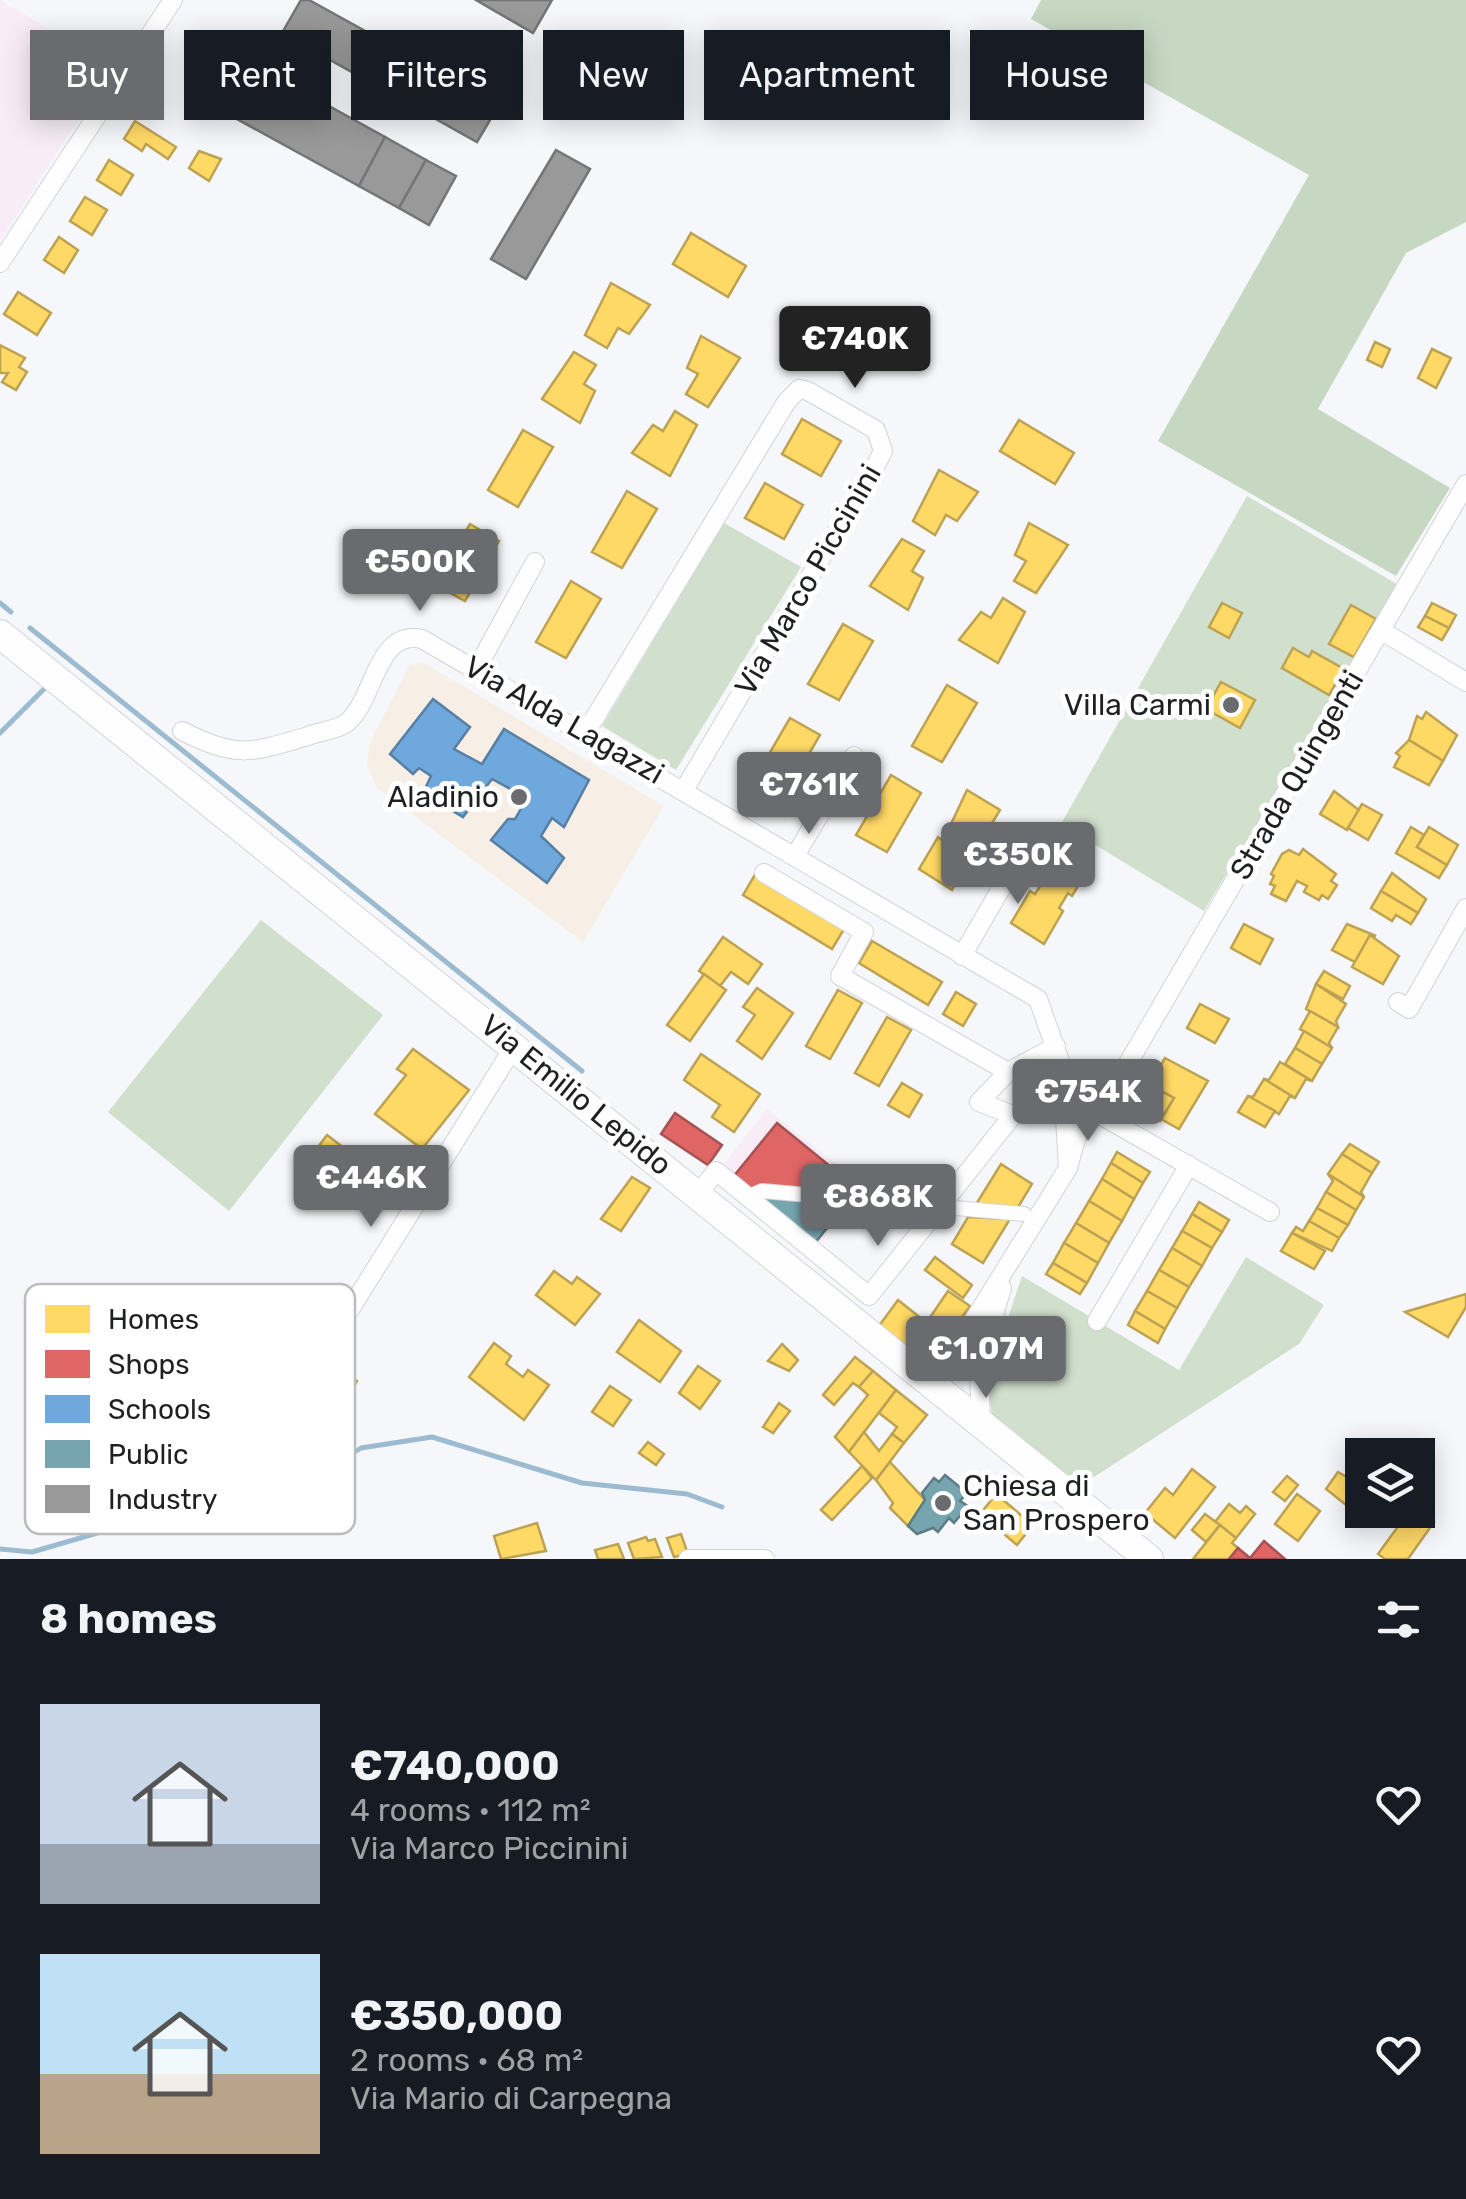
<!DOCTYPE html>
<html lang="en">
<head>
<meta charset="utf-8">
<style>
	:root { --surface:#171b24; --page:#242831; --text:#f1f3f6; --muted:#9ea1a6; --accent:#696b6e }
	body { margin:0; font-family:Rubik,sans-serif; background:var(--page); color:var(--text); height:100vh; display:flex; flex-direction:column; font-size:38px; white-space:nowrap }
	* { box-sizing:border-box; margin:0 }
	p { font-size:32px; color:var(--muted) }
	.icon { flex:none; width:55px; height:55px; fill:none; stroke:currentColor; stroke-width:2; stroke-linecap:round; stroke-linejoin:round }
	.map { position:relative; height:1559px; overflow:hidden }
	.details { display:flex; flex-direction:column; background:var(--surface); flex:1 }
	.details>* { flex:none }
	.top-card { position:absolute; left:30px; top:30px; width:1408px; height:90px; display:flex; gap:20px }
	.controls { position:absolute; left:1345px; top:1438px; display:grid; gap:20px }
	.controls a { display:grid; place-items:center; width:90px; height:90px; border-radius:0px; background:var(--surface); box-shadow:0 5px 25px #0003; font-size:50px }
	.price { position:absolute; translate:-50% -85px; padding:0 22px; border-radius:10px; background:var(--accent); color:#fff; font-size:32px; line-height:65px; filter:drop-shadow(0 2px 5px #0008) }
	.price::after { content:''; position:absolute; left:50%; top:60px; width:30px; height:22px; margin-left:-15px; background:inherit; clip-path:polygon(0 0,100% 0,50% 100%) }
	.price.on { background:#222; color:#fff }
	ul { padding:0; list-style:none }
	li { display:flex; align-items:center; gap:30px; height:250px; padding:0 40px }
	li span { display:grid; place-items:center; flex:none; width:280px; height:200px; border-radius:0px; color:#555 }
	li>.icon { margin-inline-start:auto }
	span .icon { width:120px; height:120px; fill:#fffc; stroke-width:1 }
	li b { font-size:42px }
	h2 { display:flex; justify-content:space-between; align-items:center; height:120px; padding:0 40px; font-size:42px }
	.chip { padding:0 35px; border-radius:0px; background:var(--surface); box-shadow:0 5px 25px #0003; font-size:35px; line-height:90px }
	.chip.on { background:var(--accent); color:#fff }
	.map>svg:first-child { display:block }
	.commercial { fill:#f8edf6 }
	.education { fill:#f7efe6 }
	.green { fill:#d1dfcd }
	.forest { fill:#c6d7c2 }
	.homes { fill:#ffd966; stroke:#bca252; stroke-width:2.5 }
	.shops { fill:#e06666; stroke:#a65152; stroke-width:2.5 }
	.schools { fill:#6fa8dc; stroke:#577fa4; stroke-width:2.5 }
	.public { fill:#76a5af; stroke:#5c7d85; stroke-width:2.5 }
	.industry { fill:#999; stroke:#747575; stroke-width:2.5 }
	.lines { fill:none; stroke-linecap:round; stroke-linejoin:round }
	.stream { stroke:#9cbbd1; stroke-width:5 }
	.pedestrian-casing { stroke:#d2d4d6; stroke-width:16 }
	.minor-casing { stroke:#d2d4d6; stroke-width:20 }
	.primary-casing { stroke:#d2d4d6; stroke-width:30 }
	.pedestrian { stroke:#fefefe; stroke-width:14 }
	.minor { stroke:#fefefe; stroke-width:18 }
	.primary { stroke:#fefefe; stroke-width:28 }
	.poi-dot { fill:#696b6e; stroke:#fff; stroke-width:4 }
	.labels { text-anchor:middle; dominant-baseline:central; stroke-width:10; stroke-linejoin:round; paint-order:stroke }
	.street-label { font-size:30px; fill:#1e2022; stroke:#fff }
	.poi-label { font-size:30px; fill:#1e2022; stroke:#fff; text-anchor:end }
	.key { fill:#fff; stroke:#bcbcbd; stroke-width:2.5 }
	.key-label { font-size:28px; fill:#1e2022 }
</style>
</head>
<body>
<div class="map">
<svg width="1466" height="1559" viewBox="0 0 1466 1559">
	<rect width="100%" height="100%" fill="#f5f7fa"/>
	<g class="commercial">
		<path d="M0,0L112,67L0,241Z"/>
		<path d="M767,1109L865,1187L817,1247L719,1170Z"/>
	</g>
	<path class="education" d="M422,662L664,806L583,942L377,788L367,765L370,742L410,665Z"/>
	<g class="green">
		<path d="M1247,496L1400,586L1204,911L1061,824Z"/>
		<path d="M724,523L801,567L676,770L602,726Z"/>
		<path d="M261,920L383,1015L229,1211L108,1112Z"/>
		<path d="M1246,1257L1324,1305L1299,1344L1077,1488L993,1423L987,1382L1022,1276L1179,1370Z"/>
	</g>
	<path class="forest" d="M1041,0H1466V222L1406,253L1318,409L1450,488L1396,576L1158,441L1309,175L1031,19Z"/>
	<g class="homes">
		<path d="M135,121L176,147L168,159L146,144L142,151L124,139Z"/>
		<path d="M199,151L221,159L209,181L189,168Z"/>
		<path d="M109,160L133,175L121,195L97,180Z"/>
		<path d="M85,197L107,210L92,235L70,221Z"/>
		<path d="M691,233L746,266L728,297L673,264Z"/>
		<path d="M59,237L78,250L64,273L44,260Z"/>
		<path d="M611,283L650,305L629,334L618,328L607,348L585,335Z"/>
		<path d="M18,292L51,313L37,335L4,314Z"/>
		<path d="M701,336L740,358L708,407L686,394L698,374L687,368Z"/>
		<path d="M1375,342L1390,349L1382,367L1367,360Z"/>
		<path d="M0,345L25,358L19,367L27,372L16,390L2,382L8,373H0Z"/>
		<path d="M1432,349L1451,358L1436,388L1418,378Z"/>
		<path d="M574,352L596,365L584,384L595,391L580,423L542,399Z"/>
		<path d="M675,411L697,425L670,476L632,453L653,425L663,431Z"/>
		<path d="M802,419L841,441L821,476L782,454Z"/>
		<path d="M1019,420L1074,453L1055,484L1000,451Z"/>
		<path d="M523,430L553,447L518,507L488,490Z"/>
		<path d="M939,470L978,492L957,521L946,515L935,535L913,521Z"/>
		<path d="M765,483L803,505L784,539L745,518Z"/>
		<path d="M627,491L657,509L622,568L592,552Z"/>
		<path d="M1029,523L1068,545L1036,593L1014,581L1026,561L1015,555Z"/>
		<path d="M470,524L499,541L465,601L434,584Z"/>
		<path d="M902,539L924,551L912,571L923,578L908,610L870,586Z"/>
		<path d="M571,581L601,599L566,658L536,642Z"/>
		<path d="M1003,598L1025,612L998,663L959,640L981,612L991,618Z"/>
		<path d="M1222,603L1242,613L1229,638L1209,627Z"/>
		<path d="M1432,603L1456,615L1449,628L1425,616Z"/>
		<path d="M1351,605L1376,619L1354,657L1329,644Z"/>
		<path d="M1425,616L1449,628L1442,640L1418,627Z"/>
		<path d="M843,624L873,641L839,700L808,684Z"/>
		<path d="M1293,648L1309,657L1312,651L1344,669L1329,695L1282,668Z"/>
		<path d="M1221,682L1255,700L1240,728L1206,709Z"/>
		<path d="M947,685L977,703L942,762L912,746Z"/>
		<path d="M1426,712L1457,735L1443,761L1409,740L1417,716L1422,719Z"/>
		<path d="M790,718L820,735L785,795L755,778Z"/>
		<path d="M1409,740L1443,761L1429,785L1394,767L1400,756L1396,753Z"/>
		<path d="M891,775L921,793L887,852L856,835Z"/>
		<path d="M967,790L1000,810L981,842L977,839L952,890L919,869L938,837L943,841Z"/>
		<path d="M1334,791L1359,810L1347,830L1320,814Z"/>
		<path d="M1362,804L1382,815L1368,840L1348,828Z"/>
		<path d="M1411,827L1424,835L1417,847L1447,865L1439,878L1396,853Z"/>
		<path d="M1429,827L1458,845L1447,865L1417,847Z"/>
		<path d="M1059,844L1092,863L1072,896L1068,893L1059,908L1063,911L1044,944L1011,923L1030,891L1035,894L1045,878L1040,875Z"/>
		<path d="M1303,849L1336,874L1331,881L1337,885L1328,899L1322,895L1319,900L1304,892L1307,886L1297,881L1286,901L1271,894L1275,886L1270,884L1274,876L1271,874L1282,854L1289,850L1299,855Z"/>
		<path d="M756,873L846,926L832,949L743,895Z"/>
		<path d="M1392,873L1426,899L1418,913L1381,891Z"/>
		<path d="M1381,891L1418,913L1411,924L1396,915L1392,921L1371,908Z"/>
		<path d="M1244,924L1273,939L1260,964L1231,948Z"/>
		<path d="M1347,924L1376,936L1370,935L1355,962L1332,950Z"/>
		<path d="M1370,935L1399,956L1383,984L1352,967Z"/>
		<path d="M723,937L762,964L748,984L731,972L720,986L699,971Z"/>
		<path d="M872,941L942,982L928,1005L859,963Z"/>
		<path d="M1324,971L1350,986L1343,999L1316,984Z"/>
		<path d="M704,974L726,990L690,1041L667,1025Z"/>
		<path d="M1316,984L1346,1004L1336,1021L1338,1027L1306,1009Z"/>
		<path d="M757,988L793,1013L762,1059L737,1041L755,1015L743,1007Z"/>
		<path d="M838,990L862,1003L830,1059L806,1046Z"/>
		<path d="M956,992L976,1004L963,1026L943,1014Z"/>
		<path d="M1200,1004L1229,1019L1215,1043L1187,1028Z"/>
		<path d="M1310,1011L1338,1027L1329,1043L1332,1048L1300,1029Z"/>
		<path d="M887,1017L911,1030L879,1086L855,1073Z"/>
		<path d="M1304,1031L1332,1048L1322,1064L1295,1048Z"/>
		<path d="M1295,1048L1322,1064L1312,1081L1285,1064Z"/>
		<path d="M413,1049L469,1090L422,1149L375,1114L406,1075L397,1069Z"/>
		<path d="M701,1054L760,1094L734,1132L712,1117L720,1105L684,1080Z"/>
		<path d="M1165,1058L1208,1081L1179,1129L1161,1119L1174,1098L1150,1085Z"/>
		<path d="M1280,1062L1312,1081L1306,1079L1295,1098L1264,1079L1269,1080Z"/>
		<path d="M1264,1079L1295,1098L1290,1096L1279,1114L1248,1096L1253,1097Z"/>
		<path d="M902,1083L922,1095L909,1117L888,1105Z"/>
		<path d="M1150,1085L1174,1098L1160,1121L1137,1106Z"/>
		<path d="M1248,1096L1275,1111L1265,1127L1238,1112Z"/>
		<path d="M327,1135L344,1148L328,1168L312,1155Z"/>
		<path d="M1350,1144L1379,1162L1372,1173L1342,1154Z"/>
		<path d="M1117,1152L1150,1172L1143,1183L1111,1163Z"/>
		<path d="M1342,1154L1372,1173L1361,1192L1364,1197L1328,1174Z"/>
		<path d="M1111,1163L1143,1183L1134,1199L1102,1179Z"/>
		<path d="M1001,1164L1032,1184L1017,1209L975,1206Z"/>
		<path d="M1328,1174L1364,1197L1356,1210L1326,1192L1333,1181Z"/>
		<path d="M632,1177L650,1188L621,1231L601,1219Z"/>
		<path d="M1102,1179L1134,1199L1122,1221L1089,1201Z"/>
		<path d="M1326,1192L1356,1210L1348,1225L1317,1208Z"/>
		<path d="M1089,1201L1122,1221L1109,1243L1076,1223Z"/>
		<path d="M1199,1202L1229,1220L1222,1232L1192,1214Z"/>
		<path d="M1317,1208L1348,1225L1339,1238L1309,1221Z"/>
		<path d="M1192,1214L1222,1232L1212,1248L1182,1231Z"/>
		<path d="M968,1217L1010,1219L983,1263L952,1244Z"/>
		<path d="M1309,1221L1339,1238L1332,1251L1292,1233L1296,1227L1303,1231Z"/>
		<path d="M1076,1223L1109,1243L1098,1263L1064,1243Z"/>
		<path d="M1182,1231L1212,1248L1202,1266L1172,1248Z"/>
		<path d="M1292,1233L1325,1251L1314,1269L1281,1251Z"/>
		<path d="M1064,1243L1098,1263L1087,1283L1053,1263Z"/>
		<path d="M1172,1248L1202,1266L1189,1287L1159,1270Z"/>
		<path d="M935,1257L972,1285L963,1298L925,1270Z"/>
		<path d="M1053,1263L1087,1283L1080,1294L1046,1274Z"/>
		<path d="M1159,1270L1189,1287L1177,1308L1147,1291Z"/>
		<path d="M554,1271L572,1284L577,1277L600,1294L575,1325L536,1295Z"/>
		<path d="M948,1291L970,1306L950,1334L929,1319Z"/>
		<path d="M1147,1291L1177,1308L1165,1329L1135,1311Z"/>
		<path d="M1466,1294V1307L1448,1337L1405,1312Z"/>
		<path d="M898,1300L932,1327L908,1356L876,1330Z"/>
		<path d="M1135,1311L1165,1329L1158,1343L1128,1325Z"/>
		<path d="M639,1320L681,1351L660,1382L617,1352Z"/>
		<path d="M932,1329L946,1339L926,1365L913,1355Z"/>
		<path d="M494,1343L511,1356L506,1364L523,1377L528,1370L549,1385L524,1420L469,1377Z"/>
		<path d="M782,1344L798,1360L789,1371L768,1361Z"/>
		<path d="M855,1357L873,1371L859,1387L853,1383L834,1405L823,1395Z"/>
		<path d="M698,1366L720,1381L700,1409L679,1393Z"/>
		<path d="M335,1367L357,1381L343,1406L320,1392Z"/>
		<path d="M873,1371L896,1390L849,1452L835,1437L868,1395L859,1387Z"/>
		<path d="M610,1386L631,1400L613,1426L592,1412Z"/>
		<path d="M896,1390L927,1415L904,1443L892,1434L897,1427L879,1413Z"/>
		<path d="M779,1403L790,1411L773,1433L763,1427Z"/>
		<path d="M864,1432L879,1451L892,1434L904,1443L876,1480L849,1452Z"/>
		<path d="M648,1442L664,1454L656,1465L639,1453Z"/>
		<path d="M890,1462L925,1500L908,1526L890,1508L893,1503L876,1480Z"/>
		<path d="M862,1466L872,1478L832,1520L821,1510Z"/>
		<path d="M1192,1469L1215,1487L1175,1538L1145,1513L1165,1488L1173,1495Z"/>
		<path d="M1338,1472L1362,1486V1510H1372L1365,1520L1326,1489Z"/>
		<path d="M1287,1476L1298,1485L1285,1501L1273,1492Z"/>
		<path d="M996,1494L1033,1525L1017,1545L980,1514Z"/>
		<path d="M1297,1494L1320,1511L1298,1541L1275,1524Z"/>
		<path d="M1229,1504L1240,1513L1246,1506L1255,1514L1236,1538L1215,1522Z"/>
		<path d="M1410,1510L1434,1522L1408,1559H1385L1378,1554Z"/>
		<path d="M1205,1514L1220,1525L1206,1542L1192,1530Z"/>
		<path d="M537,1523L546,1551L501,1559L494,1536Z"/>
		<path d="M1220,1525L1236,1538L1232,1543L1238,1548L1229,1559H1193Z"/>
		<path d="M681,1534L688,1554L674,1557L667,1538Z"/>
		<path d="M646,1537L648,1541L655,1539L662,1557L634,1559L628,1543Z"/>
		<path d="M618,1544L624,1559H598L595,1550Z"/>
	</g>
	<g class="shops">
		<path d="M675,1113L722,1145L708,1165L661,1134Z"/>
		<path d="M777,1123L858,1189L854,1195L748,1189L733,1177Z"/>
		<path d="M1264,1541L1285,1559H1229L1238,1548L1250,1558Z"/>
	</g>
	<path class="schools" d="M433,699L470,727L454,749L482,764L504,729L589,780L564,827L552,818L541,836L564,858L547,883L491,840L508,819H515L527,798L492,779L463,817L423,793L431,776L419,768L413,774L390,754Z"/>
	<g class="public">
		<path d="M757,1197L847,1203L815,1243Z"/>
		<path d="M945,1475L967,1493L960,1501L968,1506L954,1523L949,1518L938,1532L933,1528L917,1534L908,1526L925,1500L922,1493L934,1478L939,1482Z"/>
	</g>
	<g class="industry">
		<path d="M301,0H309L499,105L477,142L282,33Z"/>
		<path d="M476,0H552L533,33Z"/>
		<path d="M262,69L385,137L359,186L235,118Z"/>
		<path d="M385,137L426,160L399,208L359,186Z"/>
		<path d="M556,150L590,169L526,279L491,259Z"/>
		<path d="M426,160L456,176L429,225L399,208Z"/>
	</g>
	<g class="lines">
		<g class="stream">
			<path d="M0,603L11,612"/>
			<path d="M30,628L582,1071"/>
			<path d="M0,733L45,688"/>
			<path d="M0,1549L32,1552L142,1520L168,1503L300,1486L361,1448L432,1437L582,1483L687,1494L722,1507"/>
		</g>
		<g class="pedestrian-casing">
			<path id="pedestrian" d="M748,1197L762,1191L1024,1214"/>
		</g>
		<g class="minor-casing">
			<g id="minor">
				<path d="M0,263L173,0"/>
				<path d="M1382,631L1466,682"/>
				<path d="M477,668L535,562"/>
				<path d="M182,731C238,759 251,753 308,736C319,732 335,730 345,724C375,703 375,628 422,639L1038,999L1068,1084"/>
				<path d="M586,732L787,401L799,389L808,391L876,430L883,451L876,465L684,790"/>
				<path d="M795,856L854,756"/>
				<path d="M764,873L864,932L840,976L1008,1072L1056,1046"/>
				<path d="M962,956L1032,835"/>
				<path d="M1398,1002L1409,1009L1466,908"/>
				<circle cx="1078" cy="1101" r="20"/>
				<path d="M1098,1099L1127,1065L1466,484"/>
				<path d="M1095,1112L1270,1212"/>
				<path d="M1065,1117L1068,1168L1081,1121"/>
				<path d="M699,1193L716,1171L869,1296L1013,1115L979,1102L1008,1072"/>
				<path d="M1097,1321L1189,1165"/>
				<path d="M933,1386L1068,1168"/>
				<path d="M981,1427L979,1365L1002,1288"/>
				<path d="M268,1441L515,1045"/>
				<path d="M688,1559H765"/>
			</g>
		</g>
		<g class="primary-casing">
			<path id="primary" d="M0,634L1149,1559"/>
		</g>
		<use href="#pedestrian" class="pedestrian"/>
		<use href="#minor" class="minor"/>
		<use href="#primary" class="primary"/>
	</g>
	<g class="poi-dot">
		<circle cx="1231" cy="705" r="10"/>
		<circle cx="519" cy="797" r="10"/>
		<circle cx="943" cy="1503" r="10"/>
	</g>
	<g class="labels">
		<g class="street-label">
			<text transform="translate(808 580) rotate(-60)">Via Marco Piccinini</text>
			<text transform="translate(564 720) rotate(30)">Via Alda Lagazzi</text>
			<text transform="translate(1297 775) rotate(-60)">Strada Quingenti</text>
			<text transform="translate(576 1095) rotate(39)">Via Emilio Lepido</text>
		</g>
		<g class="poi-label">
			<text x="1211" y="705">Villa Carmi</text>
			<text x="499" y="797">Aladinio</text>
			<text x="963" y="1486" text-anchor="start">Chiesa di<tspan x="963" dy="34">San Prospero</tspan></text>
		</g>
	</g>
	<rect x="25" y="1284" width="330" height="250" rx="15" class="key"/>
	<rect x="45" y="1305" width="45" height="28" fill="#ffd966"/>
	<rect x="45" y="1350" width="45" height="28" fill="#e06666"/>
	<rect x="45" y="1395" width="45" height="28" fill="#6fa8dc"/>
	<rect x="45" y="1440" width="45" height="28" fill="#76a5af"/>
	<rect x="45" y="1485" width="45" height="28" fill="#999"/>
	<g class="key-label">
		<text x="108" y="1329">Homes</text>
		<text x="108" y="1374">Shops</text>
		<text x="108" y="1419">Schools</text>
		<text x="108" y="1464">Public</text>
		<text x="108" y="1509">Industry</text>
	</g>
</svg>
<div class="controls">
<a><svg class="icon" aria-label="layers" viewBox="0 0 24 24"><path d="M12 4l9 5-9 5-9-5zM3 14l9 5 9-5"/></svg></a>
</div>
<b class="price on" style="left:855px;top:391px">€740K</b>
<b class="price" style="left:420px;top:614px">€500K</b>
<b class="price" style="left:809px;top:837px">€761K</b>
<b class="price" style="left:1018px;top:907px">€350K</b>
<b class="price" style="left:1088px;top:1144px">€754K</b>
<b class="price" style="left:371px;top:1230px">€446K</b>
<b class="price" style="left:878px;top:1249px">€868K</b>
<b class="price" style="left:986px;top:1401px">€1.07M</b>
<div class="top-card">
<a class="chip on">Buy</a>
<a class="chip">Rent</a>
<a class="chip">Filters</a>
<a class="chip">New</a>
<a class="chip">Apartment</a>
<a class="chip">House</a>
</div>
</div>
<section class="details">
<h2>8 homes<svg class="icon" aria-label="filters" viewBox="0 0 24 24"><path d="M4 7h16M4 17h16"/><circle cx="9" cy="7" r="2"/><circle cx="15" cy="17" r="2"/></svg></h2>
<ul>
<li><span style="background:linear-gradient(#c9d6e8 70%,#9aa5b1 0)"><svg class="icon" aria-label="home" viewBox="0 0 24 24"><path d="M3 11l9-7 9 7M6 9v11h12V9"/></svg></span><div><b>€740,000</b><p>4 rooms · 112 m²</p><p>Via Marco Piccinini</p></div><svg class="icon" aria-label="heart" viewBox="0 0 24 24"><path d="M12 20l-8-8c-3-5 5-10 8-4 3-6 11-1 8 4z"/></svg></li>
<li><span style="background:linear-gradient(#bfe0f5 60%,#b9a48a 0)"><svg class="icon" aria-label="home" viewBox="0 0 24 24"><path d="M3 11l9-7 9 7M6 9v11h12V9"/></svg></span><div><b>€350,000</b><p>2 rooms · 68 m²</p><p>Via Mario di Carpegna</p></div><svg class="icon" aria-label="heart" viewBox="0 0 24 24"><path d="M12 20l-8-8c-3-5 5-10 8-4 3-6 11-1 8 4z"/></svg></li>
</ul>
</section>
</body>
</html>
